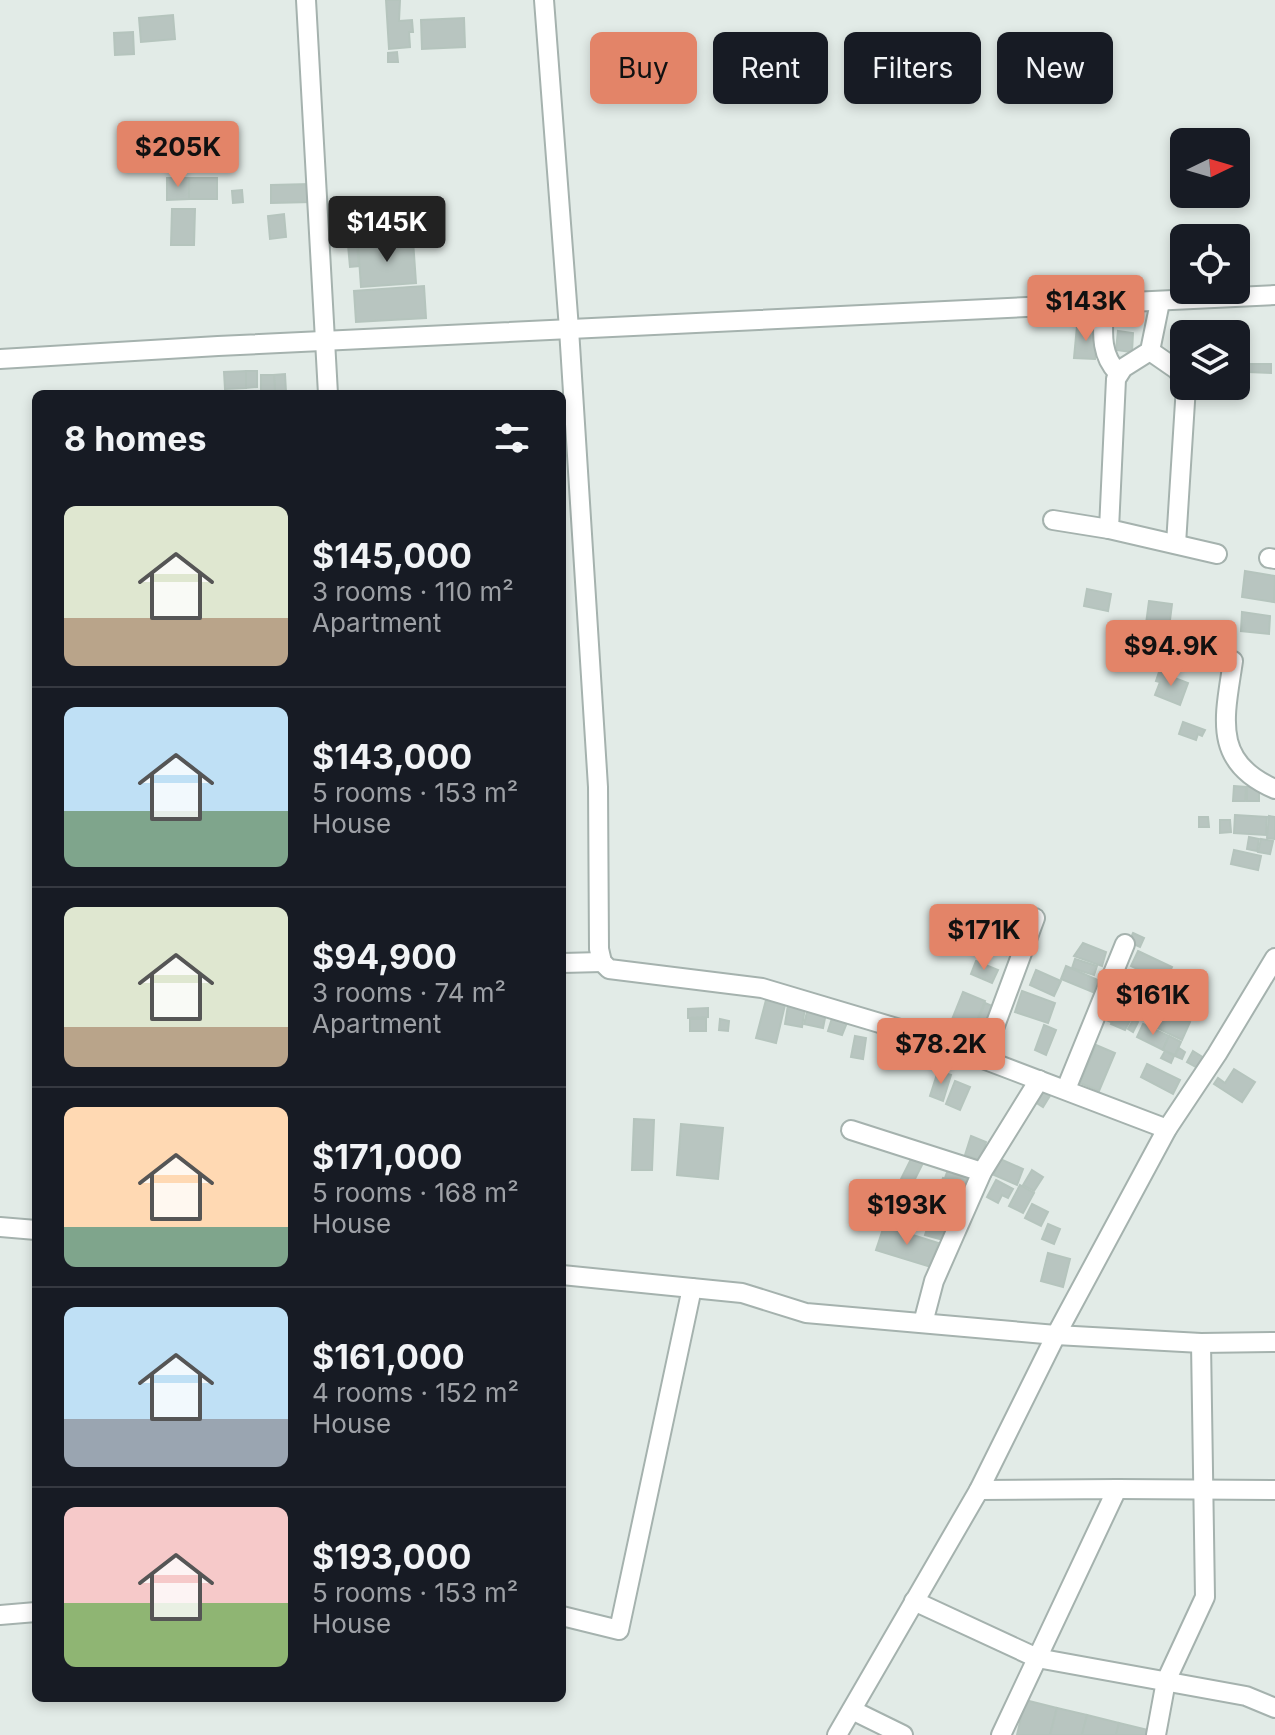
<!DOCTYPE html>
<html lang="en">
<head>
<meta charset="utf-8">
<style>
	:root { --surface:#171b24; --page:#20242c; --text:#f1f3f6; --muted:#9ea1a6; --line:#363941; --accent:#e38468 }
	body { margin:0; font-family:Inter,sans-serif; background:var(--page); color:var(--text); height:100vh; display:flex; flex-direction:column; font-size:30px; white-space:nowrap }
	* { box-sizing:border-box; margin:0 }
	p { font-size:26px; color:var(--muted) }
	.icon { flex:none; width:44px; height:44px; fill:none; stroke:currentColor; stroke-width:2; stroke-linecap:round; stroke-linejoin:round }
	.map { position:relative; flex:1; overflow:hidden }
	.details { position:absolute; left:32px; top:390px; width:534px; height:1312px; display:flex; flex-direction:column; background:var(--surface); border-radius:12px; box-shadow:0 4px 12px #0003 }
	.details>* { flex:none }
	.top-card { position:absolute; left:590px; top:32px; width:564px; height:72px; display:flex; gap:16px }
	.needle { width:52px; rotate:85deg }
	.fabs { position:absolute; left:1170px; top:128px; display:grid; gap:16px }
	.fabs a { display:grid; place-items:center; width:80px; height:80px; border-radius:12px; background:var(--surface); box-shadow:0 4px 12px #0003; font-size:40px }
	.price { position:absolute; translate:-50% -68px; padding:0 18px; border-radius:8px; background:var(--accent); color:#111; font-size:26px; line-height:52px; filter:drop-shadow(0 2px 4px #0008) }
	.price::after { content:''; position:absolute; left:50%; top:48px; width:24px; height:18px; margin-left:-12px; background:inherit; clip-path:polygon(0 0,100% 0,50% 100%) }
	.price.active { background:#222; color:#fff }
	ul { padding:0; list-style:none }
	li { display:flex; align-items:center; gap:24px; height:200px; padding:0 32px }
	li+li { border-top:2px solid var(--line) }
	li span { display:grid; place-items:center; flex:none; width:224px; height:160px; border-radius:12px; color:#555 }
	li>.icon { margin-inline-start:auto }
	span .icon { width:96px; height:96px; fill:#fffc; stroke-width:1 }
	li b { font-size:34px }
	h2 { display:flex; justify-content:space-between; align-items:center; height:96px; padding:0 32px; font-size:34px }
	.tag { padding:0 28px; border-radius:12px; background:var(--surface); box-shadow:0 4px 12px #0003; font-size:28px; line-height:72px }
	.tag.active { background:var(--accent); color:#111 }
	.map>svg:first-child { display:block }
	.building { fill:#b8c5c0; stroke:#b5c4bd; stroke-width:2 }
	.lines { fill:none; stroke-linecap:round; stroke-linejoin:round }
	.minor-casing { stroke:#a5b2ae; stroke-width:22 }
	.minor { stroke:#fff; stroke-width:18 }
</style>
</head>
<body>
<div class="map">
<svg width="1275" height="1735" viewBox="0 0 1275 1735">
	<rect width="100%" height="100%" fill="#e2ebe7"/>
	<g class="building">
		<path d="M386,0H400L399,21L412,20L413,32H409L410,47L389,49Z"/>
		<path d="M173,15L175,39L141,42L139,18Z"/>
		<path d="M464,18L465,47L422,49L421,20Z"/>
		<path d="M133,32L134,54L115,55L114,33Z"/>
		<path d="M397,52L398,62H388V53Z"/>
		<path d="M167,178H189V199L167,200Z"/>
		<rect x="189" y="178" width="28" height="21"/>
		<path d="M310,184L311,202L271,203V185Z"/>
		<path d="M242,190L243,202L233,203L232,191Z"/>
		<path d="M172,209H195L194,245H171Z"/>
		<path d="M284,214L286,237L270,239L268,216Z"/>
		<path d="M413,240L416,283L361,287L358,244Z"/>
		<path d="M357,244L359,266L350,267L348,245Z"/>
		<path d="M424,286L426,318L356,322L354,291Z"/>
		<path d="M1077,326L1097,328L1095,359L1074,358Z"/>
		<path d="M1118,331L1133,333L1132,352L1116,350Z"/>
		<path d="M1249,364H1271V373L1248,372Z"/>
		<path d="M246,371V388L225,389L224,372Z"/>
		<path d="M246,371H257V387L246,388Z"/>
		<path d="M285,374L286,392H275L274,375Z"/>
		<path d="M261,375H274L275,392L261,393Z"/>
		<path d="M1245,571L1275,576L1274,602L1242,597Z"/>
		<path d="M1087,589L1111,594L1108,611L1084,606Z"/>
		<path d="M1149,601L1172,604L1169,628L1146,624Z"/>
		<path d="M1242,612L1270,616L1269,634L1241,631Z"/>
		<path d="M1201,629L1216,632L1213,650L1198,647Z"/>
		<path d="M1159,672L1188,683L1180,705L1155,695L1160,682L1156,681Z"/>
		<path d="M1183,722L1205,730L1202,736L1198,734L1196,740L1179,734Z"/>
		<path d="M1234,786L1246,787L1245,801H1233Z"/>
		<rect x="1247" y="787" width="12" height="14"/>
		<path d="M1235,815L1267,817L1266,835L1234,833Z"/>
		<path d="M1269,816L1275,817V839L1267,838Z"/>
		<path d="M1199,817H1208L1209,827H1199Z"/>
		<path d="M1220,820H1230L1231,832L1220,833Z"/>
		<path d="M1249,837L1259,839L1257,851L1247,849Z"/>
		<path d="M1261,839L1273,841L1270,854L1258,852Z"/>
		<path d="M1234,850L1261,856L1258,870L1231,864Z"/>
		<path d="M991,925L1014,933L1006,955L983,947Z"/>
		<path d="M1133,933L1144,938L1140,947L1129,942Z"/>
		<path d="M1083,943L1106,952L1102,966L1074,956Z"/>
		<path d="M1138,951L1172,967L1165,982L1131,966Z"/>
		<path d="M1075,959L1097,966L1094,975L1072,968Z"/>
		<path d="M976,961L998,970L992,983L971,974Z"/>
		<path d="M1066,966L1100,981L1095,993L1061,979Z"/>
		<path d="M1036,970L1061,981L1054,996L1030,985Z"/>
		<path d="M1022,991L1055,1003L1048,1023L1015,1012Z"/>
		<path d="M963,992L985,1001L973,1031L951,1022Z"/>
		<path d="M766,1000L785,1005L776,1043L756,1038Z"/>
		<path d="M1112,1001L1123,1006L1120,1012L1116,1011L1111,1022L1103,1019Z"/>
		<path d="M985,1003L997,1008L982,1045L970,1040Z"/>
		<path d="M788,1005L805,1008L802,1027L785,1024Z"/>
		<path d="M708,1008V1017L688,1018V1009Z"/>
		<path d="M808,1008L826,1013L823,1028L804,1024Z"/>
		<path d="M1159,1008L1190,1022L1182,1040L1151,1025Z"/>
		<path d="M1117,1012L1131,1019L1125,1030L1111,1024Z"/>
		<path d="M833,1015L848,1020L842,1035L828,1031Z"/>
		<rect x="690" y="1019" width="16" height="12"/>
		<path d="M720,1019L729,1021L728,1031L719,1030Z"/>
		<path d="M1133,1020L1138,1022L1133,1032L1128,1029Z"/>
		<path d="M1143,1024L1169,1036L1163,1050L1137,1037Z"/>
		<path d="M1044,1025L1056,1030L1046,1055L1035,1050Z"/>
		<path d="M855,1036L866,1038L863,1059L851,1057Z"/>
		<path d="M1169,1036L1181,1042L1175,1055L1163,1050Z"/>
		<path d="M1096,1045L1115,1053L1099,1091L1080,1083Z"/>
		<path d="M1179,1048L1185,1052L1182,1059L1175,1056Z"/>
		<path d="M1165,1051L1174,1056L1171,1063L1161,1058Z"/>
		<path d="M1193,1051L1209,1061L1203,1071L1187,1062Z"/>
		<path d="M1147,1064L1180,1080L1173,1094L1141,1077Z"/>
		<path d="M1234,1069L1255,1082L1242,1102L1214,1084L1218,1078L1225,1083Z"/>
		<path d="M938,1071L951,1075L943,1101L930,1096Z"/>
		<path d="M955,1081L970,1087L960,1110L946,1104Z"/>
		<path d="M1043,1089L1051,1094L1043,1107L1035,1102Z"/>
		<path d="M634,1119L654,1120L652,1170H632Z"/>
		<path d="M681,1124L723,1128L718,1179L677,1175Z"/>
		<path d="M971,1136L986,1142L980,1160L965,1155Z"/>
		<path d="M913,1155L924,1161L912,1185L901,1179Z"/>
		<path d="M1000,1159L1023,1169L1017,1185L994,1175Z"/>
		<path d="M950,1164L969,1171L964,1186L945,1178Z"/>
		<path d="M1032,1170L1043,1177L1034,1191L1023,1185Z"/>
		<path d="M943,1178L966,1186L962,1198L938,1190Z"/>
		<path d="M996,1180L1013,1189L1008,1198L1002,1195L998,1203L987,1197Z"/>
		<path d="M1020,1185L1034,1193L1023,1213L1009,1206Z"/>
		<path d="M922,1190L935,1196L928,1213L914,1207Z"/>
		<path d="M938,1197L959,1203L955,1214L935,1208Z"/>
		<path d="M1032,1204L1048,1212L1041,1226L1025,1218Z"/>
		<path d="M928,1213L944,1217L942,1228L925,1223Z"/>
		<path d="M1048,1224L1060,1229L1054,1244L1042,1239Z"/>
		<path d="M884,1226L938,1243L931,1267L876,1250Z"/>
		<path d="M928,1226L950,1232L947,1241L925,1235Z"/>
		<path d="M1048,1253L1070,1259L1063,1287L1041,1281Z"/>
		<path d="M1025,1700L1057,1708L1050,1735H1017Z"/>
		<path d="M1057,1708L1087,1715L1082,1735H1050Z"/>
		<path d="M1087,1715L1119,1723L1116,1735H1082Z"/>
		<path d="M1119,1723L1152,1731L1151,1735H1116Z"/>
	</g>
	<g class="lines">
		<g class="minor-casing">
			<g id="minor">
				<path d="M306,0L328,394"/>
				<path d="M544,0L569,329L598,787L599,949L602,962L609,969L762,988L920,1035L1167,1129"/>
				<path d="M1160,302L1150,351L1123,368L1116,379L1109,529L1217,554"/>
				<path d="M1104,305C1103,330 1099,353 1118,373"/>
				<path d="M1150,351L1176,369L1184,378"/>
				<path d="M0,359L218,346L1275,295"/>
				<path d="M1053,520L1109,529"/>
				<path d="M1176,544L1186,386"/>
				<path d="M1269,558L1275,559"/>
				<path d="M1233,661C1225,716 1211,762 1275,789"/>
				<path d="M562,963L602,962"/>
				<path d="M983,1058L1035,918"/>
				<path d="M1066,1089L1125,944"/>
				<path d="M851,1130L982,1172"/>
				<path d="M0,1227L36,1230"/>
				<path d="M562,1275L742,1293L806,1313L1056,1335L1201,1343L1275,1342"/>
				<path d="M923,1323L934,1281L982,1172L1039,1080"/>
				<path d="M1117,1489L1275,1490"/>
				<path d="M979,1490L1117,1489L1001,1735"/>
				<path d="M914,1601L1037,1658L1246,1696L1275,1708"/>
				<path d="M0,1615L36,1612"/>
				<path d="M562,1616L619,1630L692,1288"/>
				<path d="M852,1710L903,1735"/>
				<path d="M837,1735L979,1490L1056,1335L1167,1129L1217,1054L1275,958"/>
				<path d="M1156,1735L1166,1681L1205,1597L1201,1343"/>
			</g>
		</g>
		<use href="#minor" class="minor"/>
	</g>
</svg>
<div class="fabs">
<a><svg class="needle" viewBox="-14 -14 28 28"><path d="M0-13l5 13h-10z" fill="#e53935"/><path d="M0 13l5-13h-10z" fill="#9ea1a6"/></svg></a>
<a><svg class="icon" aria-label="locate" viewBox="0 0 24 24"><circle cx="12" cy="12" r="6"/><path d="M12 2v4M12 18v4M2 12h4M18 12h4"/></svg></a>
<a><svg class="icon" aria-label="layers" viewBox="0 0 24 24"><path d="M12 4l9 5-9 5-9-5zM3 14l9 5 9-5"/></svg></a>
</div>
<b class="price" style="left:178px;top:189px">$205K</b>
<b class="price active" style="left:387px;top:264px">$145K</b>
<b class="price" style="left:1086px;top:343px">$143K</b>
<b class="price" style="left:1171px;top:688px">$94.9K</b>
<b class="price" style="left:984px;top:972px">$171K</b>
<b class="price" style="left:1153px;top:1037px">$161K</b>
<b class="price" style="left:941px;top:1086px">$78.2K</b>
<b class="price" style="left:907px;top:1247px">$193K</b>
<div class="top-card">
<a class="tag active">Buy</a>
<a class="tag">Rent</a>
<a class="tag">Filters</a>
<a class="tag">New</a>
</div>
<section class="details">
<h2>8 homes<svg class="icon" aria-label="filters" viewBox="0 0 24 24"><path d="M4 7h16M4 17h16"/><circle cx="9" cy="7" r="2"/><circle cx="15" cy="17" r="2"/></svg></h2>
<ul>
<li><span style="background:linear-gradient(#dfe7d0 70%,#b9a48a 0)"><svg class="icon" aria-label="home" viewBox="0 0 24 24"><path d="M3 11l9-7 9 7M6 9v11h12V9"/></svg></span><div><b>$145,000</b><p>3 rooms · 110 m²</p><p>Apartment</p></div></li>
<li><span style="background:linear-gradient(#bfe0f5 65%,#7fa58c 0)"><svg class="icon" aria-label="home" viewBox="0 0 24 24"><path d="M3 11l9-7 9 7M6 9v11h12V9"/></svg></span><div><b>$143,000</b><p>5 rooms · 153 m²</p><p>House</p></div></li>
<li><span style="background:linear-gradient(#dfe7d0 75%,#b9a48a 0)"><svg class="icon" aria-label="home" viewBox="0 0 24 24"><path d="M3 11l9-7 9 7M6 9v11h12V9"/></svg></span><div><b>$94,900</b><p>3 rooms · 74 m²</p><p>Apartment</p></div></li>
<li><span style="background:linear-gradient(#ffd9b3 75%,#7fa58c 0)"><svg class="icon" aria-label="home" viewBox="0 0 24 24"><path d="M3 11l9-7 9 7M6 9v11h12V9"/></svg></span><div><b>$171,000</b><p>5 rooms · 168 m²</p><p>House</p></div></li>
<li><span style="background:linear-gradient(#bfe0f5 70%,#9aa5b1 0)"><svg class="icon" aria-label="home" viewBox="0 0 24 24"><path d="M3 11l9-7 9 7M6 9v11h12V9"/></svg></span><div><b>$161,000</b><p>4 rooms · 152 m²</p><p>House</p></div></li>
<li><span style="background:linear-gradient(#f6c9c9 60%,#8fb573 0)"><svg class="icon" aria-label="home" viewBox="0 0 24 24"><path d="M3 11l9-7 9 7M6 9v11h12V9"/></svg></span><div><b>$193,000</b><p>5 rooms · 153 m²</p><p>House</p></div></li>
</ul>
</section>
</div>
</body>
</html>
